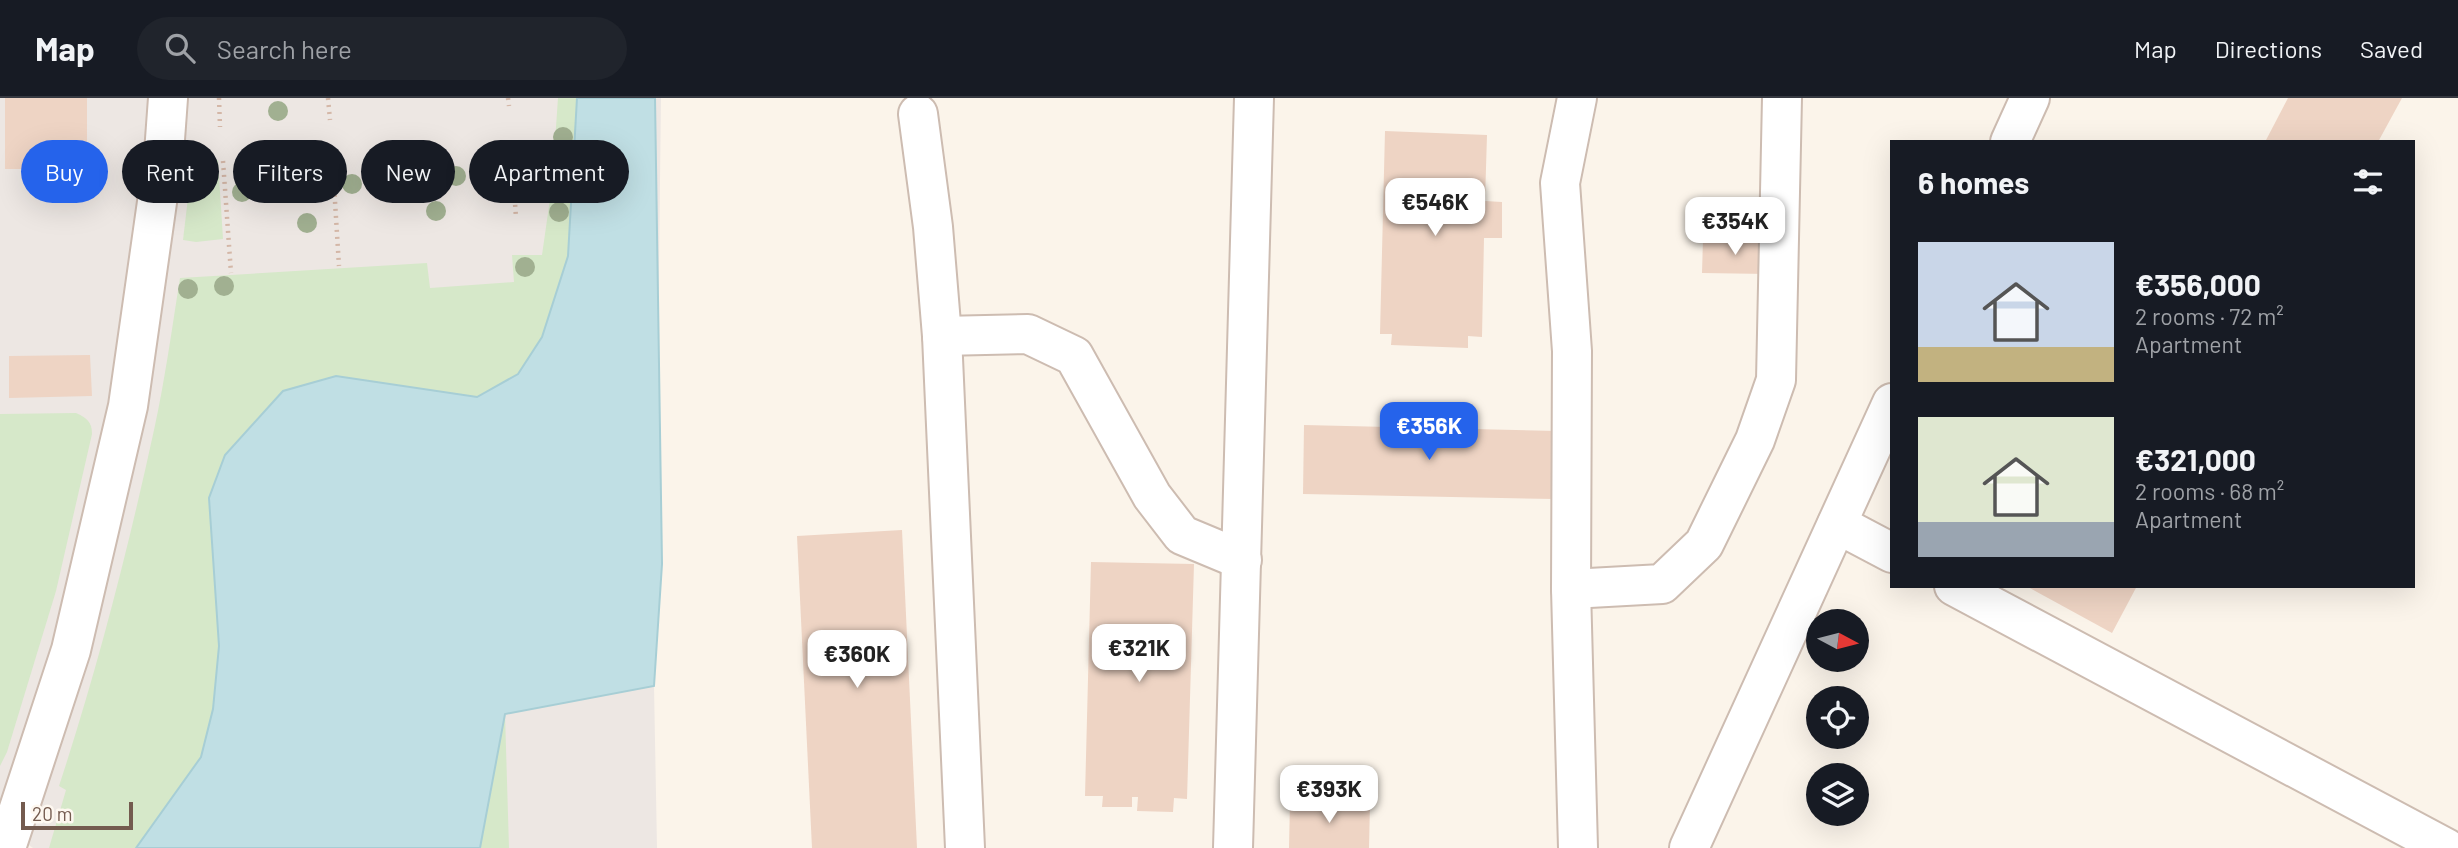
<!DOCTYPE html>
<html lang="en">
<head>
<meta charset="utf-8">
<style>
	:root { --surface:#171b24; --page:#20242c; --text:#f1f3f6; --muted:#9ea1a6; --line:#363941; --accent:#2563eb }
	body { margin:0; font-family:Barlow,sans-serif; background:var(--page); color:var(--text); height:100vh; display:flex; flex-direction:column; font-size:26px; white-space:nowrap }
	* { box-sizing:border-box; margin:0 }
	p { font-size:23px; color:var(--muted) }
	.icon { flex:none; width:38px; height:38px; fill:none; stroke:currentColor; stroke-width:2; stroke-linecap:round; stroke-linejoin:round }
	.map { position:relative; flex:1; overflow:hidden }
	.sheet { position:absolute; left:1890px; top:42px; width:525px; height:448px; display:flex; flex-direction:column; background:var(--surface); border-radius:0px; box-shadow:0 7px 28px #0002 }
	.sheet>* { flex:none }
	.banner { position:absolute; left:21px; top:42px; width:665px; height:63px; display:flex; gap:14px }
	.needle { width:46px; rotate:97deg }
	.buttons { position:absolute; left:1806px; top:511px; display:grid; gap:14px }
	.buttons a { display:grid; place-items:center; width:63px; height:63px; border-radius:50%; background:var(--surface); box-shadow:0 7px 28px #0002; font-size:35px }
	.scale { position:absolute; left:21px; bottom:18px; width:112px; box-sizing:border-box; padding-left:7px; border:4px solid #745b4f; border-top:0; font-size:19px; line-height:24px; white-space:nowrap; color:#745b4f; -webkit-text-stroke:5px #fef8f0; paint-order:stroke }
	.price { position:absolute; translate:-50% -60px; padding:0 16px; border-radius:14px; background:#fff; color:#222; font-size:23px; line-height:46px; filter:drop-shadow(0 2px 4px #0008) }
	.price::after { content:''; position:absolute; left:50%; top:42px; width:21px; height:16px; margin-left:-10px; background:inherit; clip-path:polygon(0 0,100% 0,50% 100%) }
	.price.active { background:var(--accent); color:#fff }
	ul { padding:0; list-style:none }
	li { display:flex; align-items:center; gap:21px; height:175px; padding:0 28px }
	li span { display:grid; place-items:center; flex:none; width:196px; height:140px; border-radius:0px; color:#555 }
	li>.icon { margin-inline-start:auto }
	span .icon { width:84px; height:84px; fill:#fffc; stroke-width:1 }
	li b { font-size:30px }
	h2 { display:flex; justify-content:space-between; align-items:center; height:84px; padding:0 28px; font-size:30px }
	.chip { padding:0 24px; border-radius:32px; background:var(--surface); box-shadow:0 7px 28px #0002; font-size:24px; line-height:63px }
	.chip.active { background:var(--accent); color:#fff }
	header { display:flex; align-items:center; gap:42px; box-sizing:border-box; height:98px; padding:0 35px; background:var(--surface); border-bottom:2px solid var(--line) }
	header strong { font-size:33px }
	nav { display:flex; gap:38px; margin-inline-start:auto; font-size:24px }
	.search { width:490px; height:63px; background:var(--page); display:flex; align-items:center; gap:18px; box-sizing:border-box; padding:0 24px; border-radius:38px; color:var(--muted); font-size:26px }
	.map>svg:first-child { display:block }
	.industrial { fill:#ede7e3 }
	.green { fill:#d6e8c9 }
	.water { fill:#c0dfe4; stroke:#a7ced5; stroke-width:2 }
	.building { fill:#eed4c4 }
	.lines { fill:none; stroke-linecap:round; stroke-linejoin:round }
	.minor-casing { stroke:#cdbcb1; stroke-width:42 }
	.path { stroke:#d4b7a7; stroke-width:4.5; stroke-dasharray:2 5; stroke-linecap:butt }
	.minor { stroke:#fff; stroke-width:38 }
	.tree { fill:#a1b091 }
</style>
</head>
<body>
<header>
<strong>Map</strong>
<div class="search"><svg class="icon" aria-label="search" viewBox="0 0 24 24"><circle cx="10" cy="10" r="6"/><path d="M15 15l6 6"/></svg>Search here</div>
<nav><a>Map</a><a>Directions</a><a>Saved</a></nav>
</header>
<div class="map">
<svg width="2458" height="750" viewBox="0 0 2458 750">
	<rect width="100%" height="100%" fill="#fbf4ea"/>
	<path class="industrial" d="M0,0H661L654,588L657,750H33L0,727Z"/>
	<g class="green">
		<path d="M558,0H655L662,466L654,588L505,616L509,750H49L66,692L59,688C97,572 128,452 154,332C165,282 172,230 180,180L427,165L430,190L514,184L512,157H542L552,87Z"/>
		<path d="M218,62L223,141L196,144L183,142L192,66Z"/>
		<path d="M76,315C87,320 92,324 92,336L56,493L7,654L0,668V316Z"/>
	</g>
	<path class="water" d="M577,0H655L662,466L654,588L505,616L480,750H136L201,659L213,611L219,548L209,400L225,357L283,293L336,278L477,299L518,276L542,239L568,158Z"/>
	<g class="building">
		<rect x="5" y="0" width="82" height="71"/>
		<path d="M2288,0H2402L2378,44H2265Z"/>
		<path d="M1385,33L1487,37L1485,103L1502,104V140H1484L1482,239L1468,238V250L1391,247L1392,236H1380Z"/>
		<path d="M1703,141L1769,143L1768,176L1702,175Z"/>
		<path d="M90,257L92,298L9,300V258Z"/>
		<path d="M1304,327L1557,333L1555,401L1303,396Z"/>
		<path d="M902,432L917,750H812L797,438Z"/>
		<path d="M1091,464L1194,466L1187,701L1174,700L1173,714L1137,713L1138,699H1132V709H1102L1103,698H1085Z"/>
		<path d="M2026,488H2137L2112,535Z"/>
		<path d="M1290,703L1370,705L1369,750H1289Z"/>
	</g>
	<g class="lines">
		<g class="minor-casing">
			<g id="minor">
				<path d="M1577,0L1560,85L1572,253L1571,491L1578,750"/>
				<path d="M918,16L933,129L942,238L965,750"/>
				<path d="M2010,44L2030,0"/>
				<path d="M942,238L1028,236L1074,258L1152,398L1182,437L1242,462"/>
				<path d="M1837,426L1892,455"/>
				<path d="M1954,488L2446,750"/>
				<path d="M1571,491L1662,486L1704,446L1755,342L1776,282L1782,0"/>
				<path d="M6,750L71,552L128,308L164,55L168,0"/>
				<path d="M1233,750L1254,0"/>
				<path d="M1689,750L1892,305"/>
			</g>
		</g>
		<g class="path">
			<path d="M219,0L220,29"/>
			<path d="M328,0L330,22"/>
			<path d="M508,0L509,8"/>
			<path d="M511,44L516,120"/>
			<path d="M332,55L339,168"/>
			<path d="M223,63L231,175"/>
		</g>
		<use href="#minor" class="minor"/>
	</g>
	<g class="tree">
		<circle cx="278" cy="13" r="10"/>
		<circle cx="563" cy="39" r="10"/>
		<circle cx="374" cy="65" r="10"/>
		<circle cx="266" cy="72" r="10"/>
		<circle cx="497" cy="77" r="10"/>
		<circle cx="456" cy="78" r="10"/>
		<circle cx="419" cy="79" r="10"/>
		<circle cx="386" cy="83" r="10"/>
		<circle cx="352" cy="86" r="10"/>
		<circle cx="308" cy="89" r="10"/>
		<circle cx="280" cy="92" r="10"/>
		<circle cx="242" cy="94" r="10"/>
		<circle cx="436" cy="113" r="10"/>
		<circle cx="559" cy="114" r="10"/>
		<circle cx="307" cy="125" r="10"/>
		<circle cx="525" cy="169" r="10"/>
		<circle cx="224" cy="188" r="10"/>
		<circle cx="188" cy="191" r="10"/>
	</g>
</svg>
<div class="buttons">
<a><svg class="needle" viewBox="-14 -14 28 28"><path d="M0-13l5 13h-10z" fill="#e53935"/><path d="M0 13l5-13h-10z" fill="#9ea1a6"/></svg></a>
<a><svg class="icon" aria-label="locate" viewBox="0 0 24 24"><circle cx="12" cy="12" r="6"/><path d="M12 2v4M12 18v4M2 12h4M18 12h4"/></svg></a>
<a><svg class="icon" aria-label="layers" viewBox="0 0 24 24"><path d="M12 4l9 5-9 5-9-5zM3 14l9 5 9-5"/></svg></a>
</div>
<div class="scale">20 m</div>
<b class="price" style="left:1435px;top:140px">€546K</b>
<b class="price" style="left:1735px;top:159px">€354K</b>
<b class="price active" style="left:1429px;top:364px">€356K</b>
<b class="price" style="left:1139px;top:586px">€321K</b>
<b class="price" style="left:857px;top:592px">€360K</b>
<b class="price" style="left:1329px;top:727px">€393K</b>
<div class="banner">
<a class="chip active">Buy</a>
<a class="chip">Rent</a>
<a class="chip">Filters</a>
<a class="chip">New</a>
<a class="chip">Apartment</a>
</div>
<section class="sheet">
<h2>6 homes<svg class="icon" aria-label="filters" viewBox="0 0 24 24"><path d="M4 7h16M4 17h16"/><circle cx="9" cy="7" r="2"/><circle cx="15" cy="17" r="2"/></svg></h2>
<ul>
<li><span style="background:linear-gradient(#c9d6e8 75%,#c2b280 0)"><svg class="icon" aria-label="home" viewBox="0 0 24 24"><path d="M3 11l9-7 9 7M6 9v11h12V9"/></svg></span><div><b>€356,000</b><p>2 rooms · 72 m²</p><p>Apartment</p></div></li>
<li><span style="background:linear-gradient(#dfe7d0 75%,#9aa5b1 0)"><svg class="icon" aria-label="home" viewBox="0 0 24 24"><path d="M3 11l9-7 9 7M6 9v11h12V9"/></svg></span><div><b>€321,000</b><p>2 rooms · 68 m²</p><p>Apartment</p></div></li>
</ul>
</section>
</div>
</body>
</html>
